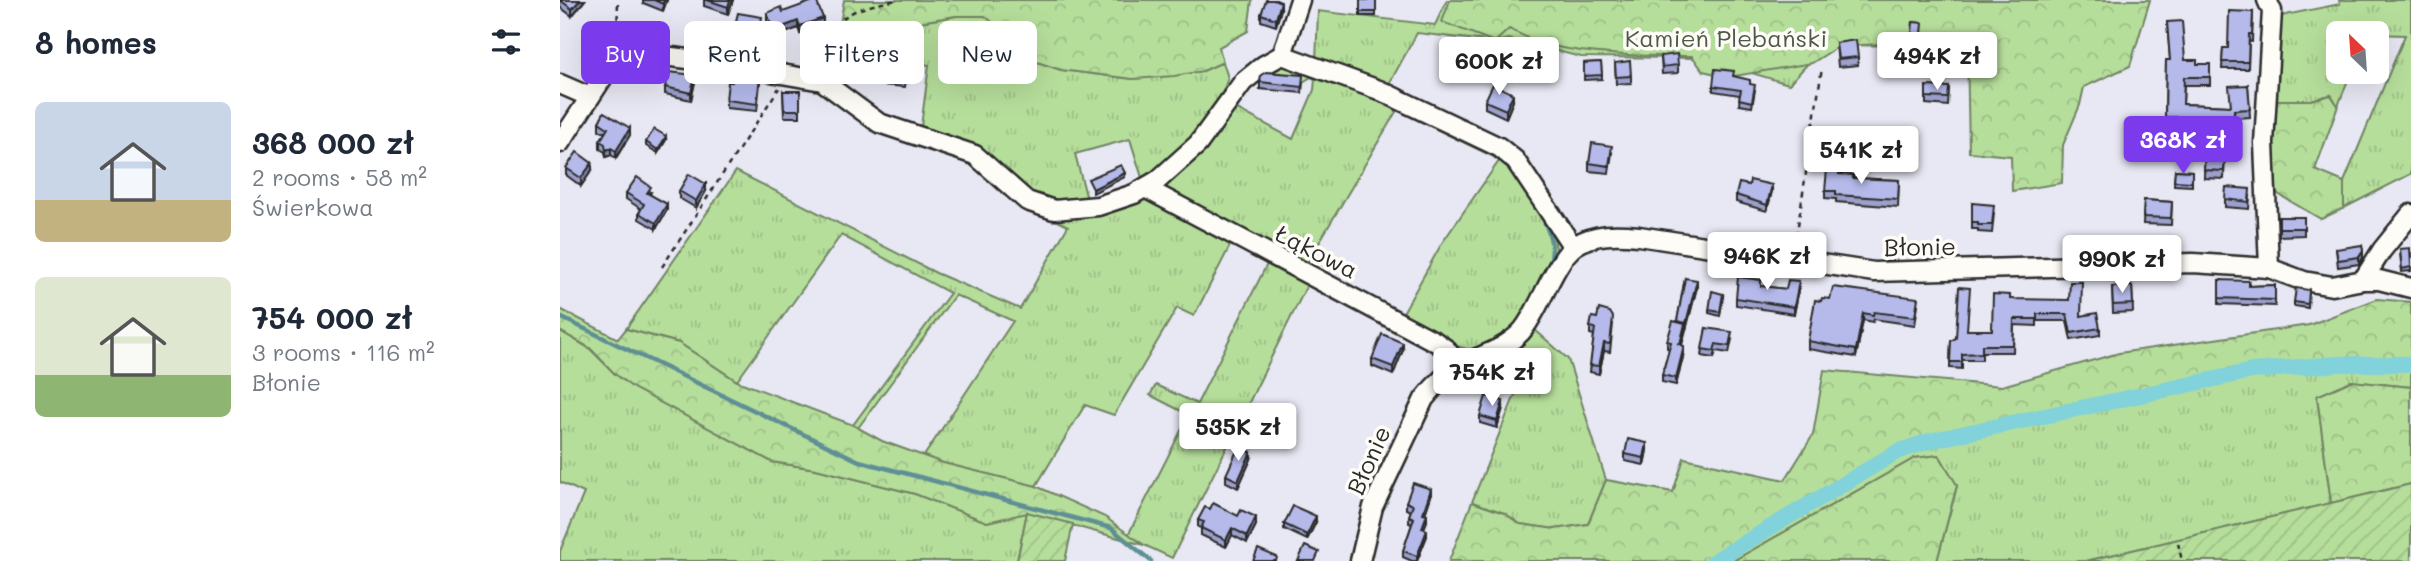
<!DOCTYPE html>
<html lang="en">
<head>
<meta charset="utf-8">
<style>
	:root { --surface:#fff; --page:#f6f6f7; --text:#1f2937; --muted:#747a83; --accent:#7c3aed }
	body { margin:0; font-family:Mali,sans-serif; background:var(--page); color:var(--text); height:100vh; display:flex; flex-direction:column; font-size:26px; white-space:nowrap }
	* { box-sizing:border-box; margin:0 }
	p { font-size:23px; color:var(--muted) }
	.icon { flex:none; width:38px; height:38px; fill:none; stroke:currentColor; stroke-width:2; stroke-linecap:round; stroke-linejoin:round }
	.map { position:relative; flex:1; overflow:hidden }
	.side { display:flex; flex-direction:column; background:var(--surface); width:560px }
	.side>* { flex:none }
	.hud { position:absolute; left:21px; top:21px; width:665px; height:63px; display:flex; gap:14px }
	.needle { width:46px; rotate:335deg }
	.controls { position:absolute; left:1766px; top:21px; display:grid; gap:14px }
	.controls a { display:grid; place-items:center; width:63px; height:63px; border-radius:10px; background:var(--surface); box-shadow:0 7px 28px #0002; font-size:35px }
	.price { position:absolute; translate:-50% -60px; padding:0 16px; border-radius:7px; background:#fff; color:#222; font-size:23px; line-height:46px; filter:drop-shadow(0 2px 4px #0008) }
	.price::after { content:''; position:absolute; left:50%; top:42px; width:21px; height:16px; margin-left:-10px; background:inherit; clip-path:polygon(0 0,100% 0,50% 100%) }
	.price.on { background:var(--accent); color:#fff }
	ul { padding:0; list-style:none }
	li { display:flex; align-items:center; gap:21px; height:175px; padding:0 35px }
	li span { display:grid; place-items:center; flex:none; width:196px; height:140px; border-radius:10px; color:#555 }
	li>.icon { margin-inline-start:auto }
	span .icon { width:84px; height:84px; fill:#fffc; stroke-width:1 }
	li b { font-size:30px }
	h2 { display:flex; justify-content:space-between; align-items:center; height:84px; padding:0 35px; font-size:30px }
	.chip { padding:0 24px; border-radius:10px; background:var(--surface); box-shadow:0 7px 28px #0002; font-size:24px; line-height:63px }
	.chip.on { background:var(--accent); color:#fff }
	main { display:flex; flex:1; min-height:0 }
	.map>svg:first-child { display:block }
	.grass { fill:url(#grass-tufts); stroke:#708463; stroke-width:2 }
	.forest { fill:url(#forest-crowns); stroke:#708463; stroke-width:2 }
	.garden { fill:url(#garden-furrows); stroke:#708463; stroke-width:2 }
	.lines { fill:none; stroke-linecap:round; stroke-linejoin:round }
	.stream { stroke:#5f8f94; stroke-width:4.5 }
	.canal { stroke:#81d2da; stroke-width:16 }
	.minor-casing { stroke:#2b2b2b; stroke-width:23 }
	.path { stroke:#2b2b2b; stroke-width:2.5; stroke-dasharray:5 5; stroke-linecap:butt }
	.minor { stroke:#fdfcf7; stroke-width:18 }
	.wall { fill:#9ca0ca; stroke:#2b2b2b; stroke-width:2 }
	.shaded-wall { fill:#7f82a4; stroke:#2b2b2b; stroke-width:2 }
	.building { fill:#b5baeb; stroke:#2b2b2b; stroke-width:2 }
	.labels { text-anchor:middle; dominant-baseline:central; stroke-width:7; stroke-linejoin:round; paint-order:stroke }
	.park-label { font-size:24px; fill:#4e5847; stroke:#fdfcf7 }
	.street-label { font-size:24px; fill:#2b2b2b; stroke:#fdfcf7 }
</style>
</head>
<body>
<main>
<section class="side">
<h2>8 homes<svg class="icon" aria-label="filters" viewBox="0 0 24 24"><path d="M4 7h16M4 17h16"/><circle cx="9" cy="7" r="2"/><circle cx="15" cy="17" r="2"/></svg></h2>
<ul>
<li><span style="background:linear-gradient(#c9d6e8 70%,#c2b280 0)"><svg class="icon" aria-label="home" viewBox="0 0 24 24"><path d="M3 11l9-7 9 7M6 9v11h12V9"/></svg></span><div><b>368 000 zł</b><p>2 rooms · 58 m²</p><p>Świerkowa</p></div></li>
<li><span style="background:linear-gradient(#dfe7d0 70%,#8fb573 0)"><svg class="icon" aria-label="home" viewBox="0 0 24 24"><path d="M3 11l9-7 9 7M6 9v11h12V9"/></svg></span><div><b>754 000 zł</b><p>3 rooms · 116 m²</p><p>Błonie</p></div></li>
</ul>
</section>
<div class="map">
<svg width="1851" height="561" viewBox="0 0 1851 561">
	<defs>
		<pattern id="grass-tufts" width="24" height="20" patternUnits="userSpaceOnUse" patternTransform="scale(1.75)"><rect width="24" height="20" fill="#b6de9b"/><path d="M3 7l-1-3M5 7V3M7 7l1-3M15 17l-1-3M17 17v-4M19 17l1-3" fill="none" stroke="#9dbf86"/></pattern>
		<pattern id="forest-crowns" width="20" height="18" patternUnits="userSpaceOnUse" patternTransform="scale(1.75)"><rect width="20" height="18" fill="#b6de9b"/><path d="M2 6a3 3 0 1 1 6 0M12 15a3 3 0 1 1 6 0" fill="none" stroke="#9dbf86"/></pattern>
		<pattern id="garden-furrows" width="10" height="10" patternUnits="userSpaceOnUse" patternTransform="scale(1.75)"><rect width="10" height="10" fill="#b6de9b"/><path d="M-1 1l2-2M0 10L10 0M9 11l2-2" fill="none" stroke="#9dbf86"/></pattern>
	</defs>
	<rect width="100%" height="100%" fill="#e7e8f3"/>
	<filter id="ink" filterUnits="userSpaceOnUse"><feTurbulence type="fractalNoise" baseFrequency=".0143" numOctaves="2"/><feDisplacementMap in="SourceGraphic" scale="14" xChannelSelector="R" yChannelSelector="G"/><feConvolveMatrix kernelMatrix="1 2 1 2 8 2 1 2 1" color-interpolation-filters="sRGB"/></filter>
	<g filter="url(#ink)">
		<g class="grass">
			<path d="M887,0H1328L1346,16L1367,46L1265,45L1229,84L1141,58L1021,57L949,39L935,42L857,33L828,86L756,62L758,11L875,25Z"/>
			<path d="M1779,0H1851V174L1784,208V182L1845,35L1778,33V72H1791L1778,106L1771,95L1751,100H1712L1716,17L1780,4Z"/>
			<path d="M396,16H426L447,35L462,57L501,70L573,79L643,71L663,62L668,78L660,99L663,101L632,146L584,184L570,139L515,154L528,203L585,194L673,240L634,316L617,308L554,415L525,405L476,486L383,463L364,456L453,321L395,295L298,428L293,425L390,293L281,235L177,381L119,343L66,329L176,171L376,273L460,309L508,226L477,211L400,152L359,142L369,65L275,55L280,24L323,28Z"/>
			<path d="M730,65L804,88L920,142L954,167L987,221L993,234L996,248L994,262L954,331L917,352L893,345L840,318L882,243L939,161L932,156L837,110L744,268L593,188L670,105L733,139L754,90L755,79L751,77L743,82L702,78L716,66Z"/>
			<path d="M709,260L749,281L612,558L567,537L629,415L590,395L596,385L637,404Z"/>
			<path d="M974,329L1008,359L1046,480L1028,524L995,529L960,524L944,513L912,502L962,377L954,348Z"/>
			<path d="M0,331L30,349L55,374L212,462L256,469L355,494L427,522L467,512L457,561H0V551L24,493L0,482Z"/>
			<path d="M1851,361V387L1791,381L1757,396L1771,503L1526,561H1377L1397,486L1379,455L1355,458L1173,561H1147L1334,449L1368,438L1688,367L1774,362Z"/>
		</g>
		<g class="forest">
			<path d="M284,0H692L688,31L659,47L663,62L643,71L614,76L573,79L501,70L462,57L447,35L425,16H396L323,28L280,24Z"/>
			<path d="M890,0H1590L1570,66L1524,87L1520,105L1503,145L1502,183L1452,191L1451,156L1409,152L1407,46H1367L1364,42L1279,46L1252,63L1169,77L1143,71L1132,56C1083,56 1032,56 984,44C972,41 960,34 949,29L935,42L882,22Z"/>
			<path d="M1771,95L1778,106L1755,170L1784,182V208L1761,219L1711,190L1712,100H1751Z"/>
			<path d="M1817,299L1851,302V361L1774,362L1688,367L1368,438L1334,449L1147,561H889L912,502L944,513L960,524L995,529L1028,524L1046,480L1113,492L1124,458L1225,480L1253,435L1264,370L1442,386L1559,353L1749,325Z"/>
			<path d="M0,309L58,339L66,329L119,343L177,381L293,425L322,441L383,463L476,486L545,517L584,545L467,513L427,522L355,494L256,469L212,462L73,388L55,374L30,348L0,331Z"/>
			<path d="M1791,381L1851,387V484L1771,503L1757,396Z"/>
			<path d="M1379,455L1397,485L1377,561H1173L1355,458Z"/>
		</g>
		<g class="garden">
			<path d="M1851,484V561H1526Z"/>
			<path d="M467,512L513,524L505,561H457Z"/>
		</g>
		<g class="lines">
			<g class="stream">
				<path d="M980,213C989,230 996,248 989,267"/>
				<path d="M0,317L299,461L551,528L591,561"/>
			</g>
			<path class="canal" d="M1154,561L1337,452L1369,441L1692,371L1777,364H1851"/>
			<g class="minor-casing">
				<g id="minor">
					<path d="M1707,0L1712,11L1704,143L1709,268"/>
					<path d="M722,55L819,90L939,147L955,160L1013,247"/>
					<path d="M0,84L30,97"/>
					<path d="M0,143L57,56L70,52L153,62L262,81L319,123L415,155L467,201L494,210L538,206L574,194L598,180L638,144L683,82L704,65L722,55L740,0"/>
					<path d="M585,188L876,342L886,349L899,367"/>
					<path d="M1803,280L1822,250L1851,214"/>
					<path d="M800,561L813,507L864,399C874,386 885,374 900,366C920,355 944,350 961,332C980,311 994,260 1016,245C1035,233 1057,234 1079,236L1314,272L1633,263L1709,268L1744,281L1772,286L1803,280H1819L1851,288"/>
				</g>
			</g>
			<g class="path">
				<path d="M57,39L58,0"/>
				<path d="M266,65C269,53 271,38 276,27C286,8 319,4 337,0"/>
				<path d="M1235,245L1262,68"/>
				<path d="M102,267L219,88"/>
				<path d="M1618,543L1622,561"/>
			</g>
			<use href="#minor" class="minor"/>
		</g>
		<g class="wall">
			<path d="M0,0H25L12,16L0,7Z"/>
			<path d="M83,0H107L103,11L83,3Z"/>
			<path d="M144,0H173L168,14L144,6Z"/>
			<rect x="800" y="0" width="16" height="16"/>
			<path d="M721,9L716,26L701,21V14Z"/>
			<path d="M223,12L263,25L240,34L238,28L220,35H213L207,21V13Z"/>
			<path d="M1693,12L1692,42L1689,41L1688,69H1662L1663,48H1668Z"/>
			<path d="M1607,22L1625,60L1637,64L1650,77V85H1624L1623,104L1670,106L1688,85L1690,117L1674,118L1673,152H1665L1664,179L1644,178L1645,144H1618V124H1605L1606,60H1610Z"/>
			<path d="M202,23L198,43L178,39V36L174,35V29Z"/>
			<path d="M1276,43L1298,57V65L1278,67Z"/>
			<path d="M1362,47L1377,48L1376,65L1350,62V56Z"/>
			<path d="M1101,56L1118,65V73L1102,74Z"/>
			<path d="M1041,62L1042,79L1024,80V63Z"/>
			<path d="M1055,63L1071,76V83L1056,84Z"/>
			<path d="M347,73L345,87L322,85V77Z"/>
			<path d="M1174,76L1190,84L1195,90L1192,107L1179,105L1180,95L1153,91V86Z"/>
			<path d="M185,79L200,83L197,111L166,108V100L172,82Z"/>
			<path d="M135,82L131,100L105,94V87Z"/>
			<path d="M700,82H743L742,93L700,89Z"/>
			<path d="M1389,87L1388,106L1366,104V97Z"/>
			<path d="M223,91L240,110V117H224Z"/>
			<path d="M925,101H953L946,118L925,108Z"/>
			<path d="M39,122L70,135L56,158L51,155L46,157L45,152L40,149V141L45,133L39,130Z"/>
			<path d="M106,140L98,153L86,146V142Z"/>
			<path d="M1052,153L1049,173L1029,171V163Z"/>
			<path d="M6,168L32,170L21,186L6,175Z"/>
			<path d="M1615,170L1632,171V186L1614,185Z"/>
			<path d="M1279,174L1293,178L1339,180L1338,207L1276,202V199L1265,198V191Z"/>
			<path d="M119,191H146L136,208L119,198Z"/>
			<path d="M1212,191L1207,211L1176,202V195Z"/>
			<path d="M91,192L90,194L107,210L96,229L79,219V213L81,209L66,199V193Z"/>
			<path d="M1690,196L1689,209L1665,207V199Z"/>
			<path d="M1584,200L1612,202L1611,225L1583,224Z"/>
			<path d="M1412,203L1434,213L1432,233L1418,232V229H1412Z"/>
			<path d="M1719,217L1744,228V235L1719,236Z"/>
			<path d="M1776,249L1803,258L1799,264L1778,267Z"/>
			<path d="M1840,253H1851V271L1842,272Z"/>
			<path d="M1125,278L1137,287L1122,345L1124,353L1116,385L1102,382V375L1109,349L1107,348V341L1117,322Z"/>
			<path d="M1659,280L1689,286L1715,285V306L1659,304Z"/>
			<path d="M1201,286L1226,289H1239L1234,314L1176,305V298Z"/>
			<path d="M1572,286L1573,312L1553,313L1552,287Z"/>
			<path d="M1749,290L1748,308L1734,306V302Z"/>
			<path d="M1163,297L1160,316L1149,313V310Z"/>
			<path d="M1270,299L1358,305L1355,325L1314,319L1313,322L1303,320L1296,357L1248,349V341L1261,301Z"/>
			<path d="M1450,299L1521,316L1540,328V335L1511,340L1507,321H1477V326L1454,325L1453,352H1422V360H1402V369L1390,368L1391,341L1408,330H1432Z"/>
			<path d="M1053,324L1050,352L1044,351L1039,374L1030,372L1034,335L1030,334V327Z"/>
			<path d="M1146,328L1172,339L1169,353L1156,351L1154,358L1142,356Z"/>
			<path d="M843,350L833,375L812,366V359Z"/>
			<path d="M943,408L937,428L920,423V416Z"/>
			<path d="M1087,450L1084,465L1065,461V454Z"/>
			<path d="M691,459L678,488L666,482V475Z"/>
			<path d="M871,496L865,514L867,521L864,528L867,536L857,561H852L843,557V551L852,524L849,523V516L851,511L846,509V502Z"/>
			<path d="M650,509L696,525L687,543L672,535L666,547L641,535V528L638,527V520Z"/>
			<path d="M756,522L747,540L724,529V524Z"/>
		</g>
		<g class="shaded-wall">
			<path d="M20,0H25L12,16V9Z"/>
			<path d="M104,0H107L103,11V4Z"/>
			<path d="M170,0H173L168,14V7Z"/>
			<path d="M721,2V9L716,26V19Z"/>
			<path d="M263,18V25L240,34V26Z"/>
			<path d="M238,21V28L220,35V28Z"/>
			<path d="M135,75V82L131,100V93Z"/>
			<path d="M953,94V101L946,118V110Z"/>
			<path d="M70,128V135L56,158V151Z"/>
			<path d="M106,136V140L98,153V150Z"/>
			<path d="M51,148V155L46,157V150Z"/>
			<path d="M32,163V170L21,186V178Z"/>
			<path d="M565,173V177L533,193V189Z"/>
			<path d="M146,184V191L136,208V201Z"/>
			<path d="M1212,185V191L1207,211V205Z"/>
			<path d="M107,204V210L96,229V223Z"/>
			<path d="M1803,251V258L1799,264V257Z"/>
			<path d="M1137,280V287L1126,330V323Z"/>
			<path d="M1239,281V289L1234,314V307Z"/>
			<path d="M1303,313V320L1296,357V350Z"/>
			<path d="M1125,324V331L1120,351V344Z"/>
			<path d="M843,343V350L833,375V367Z"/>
			<path d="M1044,343V351L1039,374V366Z"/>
			<path d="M1124,346V353L1116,385V378Z"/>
			<path d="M943,401V408L937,428V421Z"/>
			<path d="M1087,443V450L1084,465V458Z"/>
			<path d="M691,452V459L678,488V481Z"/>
			<path d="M871,489V496L863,520V513Z"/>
			<path d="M867,514V521L862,534V528Z"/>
			<path d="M756,516V522L747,540V535Z"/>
			<path d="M696,517V525L687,543V536Z"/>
			<path d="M672,528V535L666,547V540Z"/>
			<path d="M867,530V536L857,561V556Z"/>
		</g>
		<g class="building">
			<path d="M0,0H20L12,9Z"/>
			<path d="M94,0H104L103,4Z"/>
			<path d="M147,0H170L168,7Z"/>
			<path d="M256,0L263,18L240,26L238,21L220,28H213L207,13L221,7L223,12Z"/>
			<path d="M706,0H716L721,2L716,19L701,14Z"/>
			<rect x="800" y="0" width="16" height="12"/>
			<path d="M1669,11L1693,12L1692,34H1689L1688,62H1662L1663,48H1668Z"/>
			<path d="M178,13L202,17L198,37L178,33L179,31L174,29Z"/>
			<path d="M1622,21L1625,60H1637V64H1650V77H1624L1623,104L1671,106L1669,86L1688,85L1690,109L1674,110L1673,145H1665L1664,171L1644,170L1646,137L1618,136V117H1605L1606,60H1610L1607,22Z"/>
			<path d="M1353,22L1363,23L1361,46L1377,48L1376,59L1350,56Z"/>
			<path d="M1296,40L1298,57L1278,59L1276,43Z"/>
			<path d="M1117,54L1118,65L1102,67L1101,56Z"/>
			<path d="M1070,61L1071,76L1056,77L1055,63Z"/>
			<path d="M1041,62L1042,75L1024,76V63Z"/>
			<path d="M324,63L347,66L345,79L322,77Z"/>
			<path d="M1155,69L1174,71L1173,76L1190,80V84L1195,85L1192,102L1179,99L1181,90L1153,86Z"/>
			<path d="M109,72L135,75L131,93L105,87Z"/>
			<path d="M706,72L743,75L742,87L700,82L701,75Z"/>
			<path d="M200,75L197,104L166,100L168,82H172V78L185,79V77Z"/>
			<path d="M933,84L953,94L946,110L925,101Z"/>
			<path d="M1366,86L1389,87L1388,98L1366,97Z"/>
			<path d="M223,91H240V110H224Z"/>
			<path d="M44,112L70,128L56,151L51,148L46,150L45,144L40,141L48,128L39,122Z"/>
			<path d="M94,129L106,136L98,150L86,142Z"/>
			<path d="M1032,143L1052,146L1049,166L1029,163Z"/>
			<path d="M17,152L32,163L21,178L6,168Z"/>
			<path d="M561,165L565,173L533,189L528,179Z"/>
			<path d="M1267,169L1280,170L1279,174L1293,175V178L1339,180L1338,199L1276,195V191H1265Z"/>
			<path d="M1615,170L1632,171V182L1614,181Z"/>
			<path d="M129,174L146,184L136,201L119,191Z"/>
			<path d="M77,177L91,187L87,193L107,204L96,223L79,213L84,204L66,193Z"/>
			<path d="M1190,180L1212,185L1207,205L1176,195L1179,183L1189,185Z"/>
			<path d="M1666,187L1690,189L1689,202L1665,199Z"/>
			<path d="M1584,200L1612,202L1611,218L1583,217Z"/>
			<path d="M1412,203L1434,205L1432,225H1418V222H1412Z"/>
			<rect x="1719" y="217" width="25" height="11"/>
			<path d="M1802,245L1803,251L1799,257L1778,260L1776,249Z"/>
			<path d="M1850,248L1851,267L1842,269L1840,249Z"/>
			<path d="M1178,277L1201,280V286L1226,289L1228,280L1239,281L1234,307L1176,298Z"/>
			<path d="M1125,278L1137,280L1126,323L1117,321Z"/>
			<path d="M1659,280L1689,281V286L1715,285V300L1659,298Z"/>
			<path d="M1510,282H1522L1521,316L1537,313L1540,328L1511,333L1507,314H1477V319H1454L1453,345H1422V353L1402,354V362H1390L1391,341L1396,338L1399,287L1410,288L1407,330H1432L1433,294L1450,295V299L1509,300Z"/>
			<path d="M1572,286L1573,304L1553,305L1552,287Z"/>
			<path d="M1273,287L1358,298L1355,317L1314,312L1313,315L1303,313L1296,350L1248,341L1255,300L1261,301L1262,298L1270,299Z"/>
			<path d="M1736,288L1749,290L1748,304L1734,302Z"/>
			<path d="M1152,291L1163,294L1160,312L1149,310Z"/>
			<path d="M1039,309L1050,312L1053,317L1050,344L1044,343L1039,366L1030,365L1035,328L1030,327L1032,317L1037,318Z"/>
			<path d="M1113,321L1125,324L1120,344L1117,343L1124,346L1116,378L1102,375L1111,342L1107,341Z"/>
			<path d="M1146,328L1172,332L1169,346L1156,344L1154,351L1142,349Z"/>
			<path d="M822,334L843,343L833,367L812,359Z"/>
			<path d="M926,396L943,401L937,421L920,416Z"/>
			<path d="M1068,439L1087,443L1084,458L1065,454Z"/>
			<path d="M679,446L691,452L678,481L666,475Z"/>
			<path d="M853,483L871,489L863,513L867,514L862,528L867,530L857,556L843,551L854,518L849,516L853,505L846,502Z"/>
			<path d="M653,503L678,516L681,510L696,517L687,536L672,528L666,540L641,528L644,522L638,520L645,507L650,509Z"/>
			<path d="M733,506L756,516L747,535L724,524Z"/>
			<path d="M745,546L759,552L755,561H738Z"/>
			<path d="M698,549L717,557L716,561H693Z"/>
		</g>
	</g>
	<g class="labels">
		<g class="park-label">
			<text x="1166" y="37">Kamień Plebański</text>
		</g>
		<g class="street-label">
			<text transform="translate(1360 246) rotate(-1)">Błonie</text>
			<text transform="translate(757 251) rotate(27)">Łąkowa</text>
			<text transform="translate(808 460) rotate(-66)">Błonie</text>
		</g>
	</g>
</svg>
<div class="controls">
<a><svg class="needle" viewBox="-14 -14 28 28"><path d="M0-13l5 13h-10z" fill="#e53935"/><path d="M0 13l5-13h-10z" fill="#747a83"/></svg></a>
</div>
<b class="price" style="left:1377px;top:92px">494K zł</b>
<b class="price" style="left:939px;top:97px">600K zł</b>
<b class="price on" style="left:1623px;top:176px">368K zł</b>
<b class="price" style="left:1301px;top:186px">541K zł</b>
<b class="price" style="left:1207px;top:292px">946K zł</b>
<b class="price" style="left:1562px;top:295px">990K zł</b>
<b class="price" style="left:932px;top:408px">754K zł</b>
<b class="price" style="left:678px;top:463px">535K zł</b>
<div class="hud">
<a class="chip on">Buy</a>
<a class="chip">Rent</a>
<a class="chip">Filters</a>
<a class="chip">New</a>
</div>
</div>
</main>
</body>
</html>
